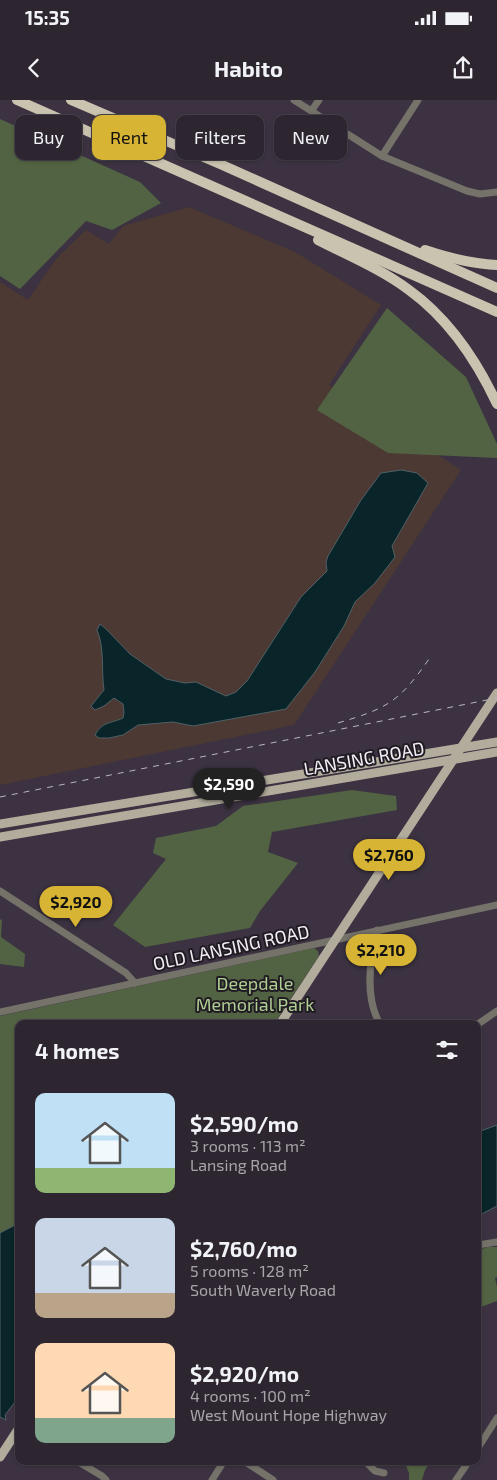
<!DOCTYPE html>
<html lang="en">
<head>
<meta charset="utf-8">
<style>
	:root { --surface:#2d2631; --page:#39323d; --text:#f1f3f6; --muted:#a7a5ab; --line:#48434d; --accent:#d7b434 }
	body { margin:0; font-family:"Exo 2",sans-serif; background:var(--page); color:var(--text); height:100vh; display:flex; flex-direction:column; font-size:19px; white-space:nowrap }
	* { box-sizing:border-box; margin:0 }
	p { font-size:16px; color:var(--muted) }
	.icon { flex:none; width:28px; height:28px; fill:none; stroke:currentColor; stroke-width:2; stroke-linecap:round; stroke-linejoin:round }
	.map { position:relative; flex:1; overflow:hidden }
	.details { position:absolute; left:15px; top:920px; width:466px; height:445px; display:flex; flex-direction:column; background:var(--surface); border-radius:10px; box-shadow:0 1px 4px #0004,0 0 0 1px var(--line) }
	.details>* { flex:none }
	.hud { position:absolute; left:15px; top:15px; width:468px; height:45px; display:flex; gap:10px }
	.price { position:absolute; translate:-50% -42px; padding:0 11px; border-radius:18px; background:var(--accent); color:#111; font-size:16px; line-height:32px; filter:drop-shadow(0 1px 2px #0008) }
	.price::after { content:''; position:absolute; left:50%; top:30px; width:15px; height:11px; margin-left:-8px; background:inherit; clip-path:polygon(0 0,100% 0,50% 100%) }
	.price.active { background:#222; color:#fff }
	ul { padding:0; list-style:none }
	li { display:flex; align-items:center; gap:15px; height:125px; padding:0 20px }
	li span { display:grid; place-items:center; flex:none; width:140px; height:100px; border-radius:10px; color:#555 }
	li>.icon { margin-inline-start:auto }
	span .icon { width:60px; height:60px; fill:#fffc; stroke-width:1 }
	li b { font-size:21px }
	h2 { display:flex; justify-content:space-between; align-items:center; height:60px; padding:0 20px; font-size:21px }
	.tag { padding:0 18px; border-radius:10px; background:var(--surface); box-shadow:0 1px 4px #0004,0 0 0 1px var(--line); font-size:18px; line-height:45px }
	.tag.active { background:var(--accent); color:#111 }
	.status { display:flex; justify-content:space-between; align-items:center; height:35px; padding:0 25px; background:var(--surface); direction:ltr }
	.status svg { height:14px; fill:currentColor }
	header { display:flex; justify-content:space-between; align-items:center; height:65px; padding:0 20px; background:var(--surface); font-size:22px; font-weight:700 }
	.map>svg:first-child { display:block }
	.industrial { fill:#4d3933 }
	.green { fill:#526343 }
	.water { fill:#092529; stroke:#4f6166 }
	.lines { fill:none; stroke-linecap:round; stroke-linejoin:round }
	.minor { stroke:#75726a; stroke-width:7 }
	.major { stroke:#b2ac9c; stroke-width:9 }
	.highway { stroke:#cac3af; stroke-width:10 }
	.rail { stroke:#bcb5c0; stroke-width:1; stroke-dasharray:6 6; stroke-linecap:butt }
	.labels { text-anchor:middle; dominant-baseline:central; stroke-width:4; stroke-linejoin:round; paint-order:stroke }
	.street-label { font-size:18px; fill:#f3edf6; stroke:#211c23 }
	.park-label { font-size:18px; fill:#afce93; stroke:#211c23 }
</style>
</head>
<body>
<div class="status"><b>15:35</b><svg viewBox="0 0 49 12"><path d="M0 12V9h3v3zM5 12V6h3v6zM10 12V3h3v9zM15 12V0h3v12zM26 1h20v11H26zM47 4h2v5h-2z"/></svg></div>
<header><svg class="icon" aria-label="back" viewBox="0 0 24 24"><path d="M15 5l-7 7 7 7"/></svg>Habito<svg class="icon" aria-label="share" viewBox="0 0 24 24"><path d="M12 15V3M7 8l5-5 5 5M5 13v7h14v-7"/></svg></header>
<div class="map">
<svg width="497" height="1380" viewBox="0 0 497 1380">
	<rect width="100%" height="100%" fill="#3c3241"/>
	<path class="industrial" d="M189,107L295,152L381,205L329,285L461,370L294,625L0,685V182L28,200L56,159L86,130L109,144L123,126Z"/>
	<g class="green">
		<path d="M0,19L140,82L161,103L112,130L86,121L20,189L0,176Z"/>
		<path d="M387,208L466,277L497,344V358L388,353L317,310Z"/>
		<path d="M352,690L396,696L397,710L272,732L268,752L298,763L260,811L250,828L145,847L113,825L166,759L153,753L156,738L216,726L243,706Z"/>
		<path d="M2,819L1,837L25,854L24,867L0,864V820Z"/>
		<path d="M314,848L318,851L319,856L274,924H19V1123L0,1133V916Z"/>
		<path d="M488,1147H497V1177L495,1178L497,1187V1201L481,1207L478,1203V1150Z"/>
		<path d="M404,1361H431L425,1370L422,1380H409V1373Z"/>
	</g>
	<g class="water">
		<path d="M401,370L417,373L428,383L392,446L395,457L375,483L355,502L344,526L315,572L286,609L193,626L173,622L138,625L123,635L109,638H99L95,635C103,621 110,624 123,618L124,612L123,604L114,598L104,606L95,610L91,606L104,590C101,570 105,549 97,530L100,524L106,529L130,554L166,579L185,583L196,582L226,596L236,592L247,581L301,497L327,471L326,462L328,456L361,400L381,373Z"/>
		<path d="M497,1025V1106L478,1116V1032Z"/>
		<path d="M19,1123V1297L5,1315L6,1320L0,1317V1133Z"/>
	</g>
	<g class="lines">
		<g class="minor">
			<path d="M294,0L382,56L467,91L480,94L497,92"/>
			<path d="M312,10L319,0"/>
			<path d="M382,56L418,0"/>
			<path d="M0,791L126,873L135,883"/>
			<path d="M377,830C370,859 364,897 380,924"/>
			<path d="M0,912L497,805"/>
			<path d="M478,924L497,911"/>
			<path d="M478,1145L497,1142"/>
			<path d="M478,1348L497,1318"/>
			<path d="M77,1361L102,1376L106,1380"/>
			<path d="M244,1361L273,1380"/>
			<path d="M365,1361L375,1371L384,1373"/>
			<path d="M212,1380L224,1361"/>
			<path d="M456,1380L469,1361"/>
		</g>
		<g class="major">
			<path d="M0,724L497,642"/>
			<path d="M0,737L497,652"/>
			<path d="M280,924L497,593"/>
			<path d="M0,1357L19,1328"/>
		</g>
		<g class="highway">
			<path d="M17,0L497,212"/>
			<path d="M71,0L220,64L497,188"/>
			<path d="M318,140C349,156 381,169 409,190C449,219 476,259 497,304"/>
			<path d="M425,150C449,158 472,164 497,165"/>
		</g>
		<g class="rail">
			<path d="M338,623C388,608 399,602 429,559"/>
			<path d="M0,697L497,598"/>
		</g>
	</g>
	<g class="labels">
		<g class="street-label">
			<text transform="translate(364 658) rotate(-10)">LANSING ROAD</text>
			<text transform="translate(231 847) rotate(-12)">OLD LANSING ROAD</text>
		</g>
		<g class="park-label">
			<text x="255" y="883">Deepdale<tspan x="255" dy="21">Memorial Park</tspan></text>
		</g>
	</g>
</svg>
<b class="price active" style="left:229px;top:710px">$2,590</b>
<b class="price" style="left:389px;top:781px">$2,760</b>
<b class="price" style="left:76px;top:828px">$2,920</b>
<b class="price" style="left:381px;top:876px">$2,210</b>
<div class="hud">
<a class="tag">Buy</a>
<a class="tag active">Rent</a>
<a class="tag">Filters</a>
<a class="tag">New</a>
</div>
<section class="details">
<h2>4 homes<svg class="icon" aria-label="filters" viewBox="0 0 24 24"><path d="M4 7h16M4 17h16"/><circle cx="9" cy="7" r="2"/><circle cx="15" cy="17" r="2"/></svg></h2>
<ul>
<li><span style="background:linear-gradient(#bfe0f5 75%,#8fb573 0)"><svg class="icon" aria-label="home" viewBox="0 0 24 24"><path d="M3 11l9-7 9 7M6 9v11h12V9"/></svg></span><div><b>$2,590/mo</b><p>3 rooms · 113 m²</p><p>Lansing Road</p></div></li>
<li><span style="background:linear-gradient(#c9d6e8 75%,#b9a48a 0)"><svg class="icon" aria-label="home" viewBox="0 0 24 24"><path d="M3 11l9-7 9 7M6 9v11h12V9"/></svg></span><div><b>$2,760/mo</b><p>5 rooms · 128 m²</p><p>South Waverly Road</p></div></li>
<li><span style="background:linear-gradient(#ffd9b3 75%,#7fa58c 0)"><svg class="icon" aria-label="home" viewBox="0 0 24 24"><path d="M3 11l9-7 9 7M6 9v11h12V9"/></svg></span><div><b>$2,920/mo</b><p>4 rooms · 100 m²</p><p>West Mount Hope Highway</p></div></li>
</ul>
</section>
</div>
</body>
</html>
